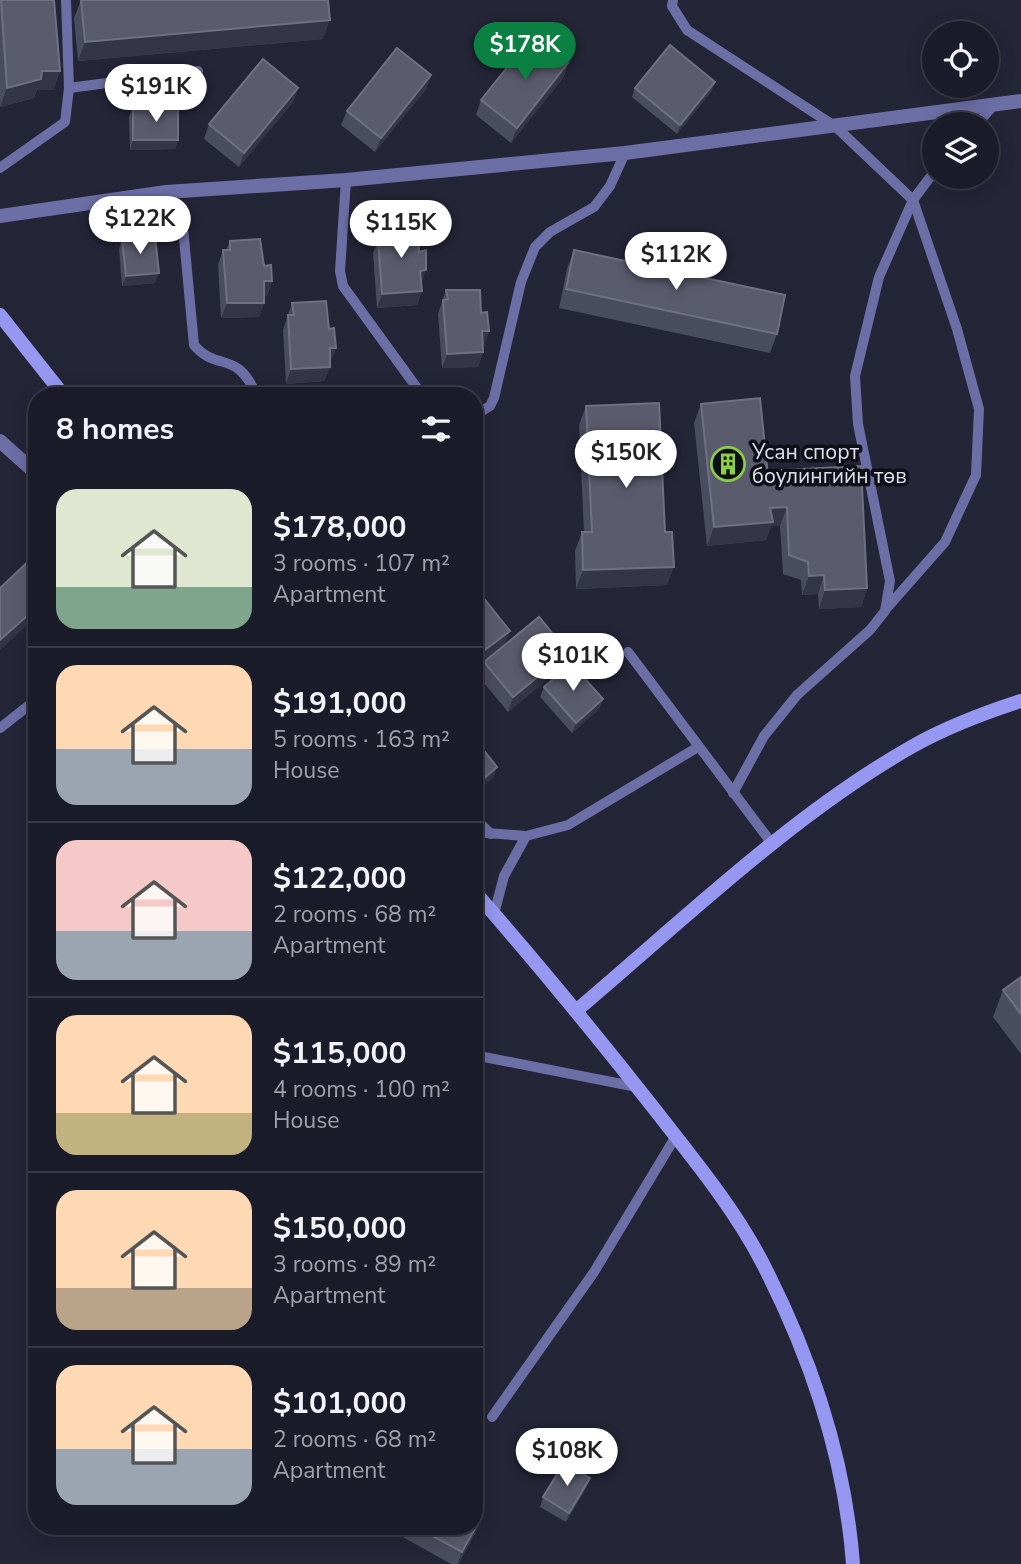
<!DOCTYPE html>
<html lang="en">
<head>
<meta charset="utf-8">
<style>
	:root { --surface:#1b1c29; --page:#282935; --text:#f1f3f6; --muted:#a0a1a8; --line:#393a46; --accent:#0b8043 }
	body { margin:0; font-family:"Nunito Sans",sans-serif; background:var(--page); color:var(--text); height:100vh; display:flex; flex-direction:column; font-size:26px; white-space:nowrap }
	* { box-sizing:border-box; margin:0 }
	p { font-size:23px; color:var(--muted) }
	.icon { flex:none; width:38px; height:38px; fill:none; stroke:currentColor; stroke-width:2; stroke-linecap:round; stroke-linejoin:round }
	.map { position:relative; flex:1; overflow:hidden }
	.details { position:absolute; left:28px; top:387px; width:455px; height:1148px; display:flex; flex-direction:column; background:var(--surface); border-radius:28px; box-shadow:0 4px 18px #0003,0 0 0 2px var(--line) }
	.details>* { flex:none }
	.tools { position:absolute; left:922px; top:21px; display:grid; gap:14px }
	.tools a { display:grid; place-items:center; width:77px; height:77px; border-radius:50%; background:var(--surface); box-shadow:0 4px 18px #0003,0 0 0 2px var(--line); font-size:35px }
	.price { position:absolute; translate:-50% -60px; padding:0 16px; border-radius:24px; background:#fff; color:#222; font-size:23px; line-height:46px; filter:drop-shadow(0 2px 4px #0008) }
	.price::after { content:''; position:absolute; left:50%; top:42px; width:21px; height:16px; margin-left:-10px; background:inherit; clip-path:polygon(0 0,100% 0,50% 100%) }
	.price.active { background:var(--accent); color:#fff }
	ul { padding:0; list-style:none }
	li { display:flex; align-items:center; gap:21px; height:175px; padding:0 28px }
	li+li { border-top:2px solid var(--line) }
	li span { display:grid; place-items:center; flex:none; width:196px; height:140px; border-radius:21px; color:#555 }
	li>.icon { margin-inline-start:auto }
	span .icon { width:84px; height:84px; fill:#fffc; stroke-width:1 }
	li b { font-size:30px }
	h2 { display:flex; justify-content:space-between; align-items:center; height:84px; padding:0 28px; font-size:30px }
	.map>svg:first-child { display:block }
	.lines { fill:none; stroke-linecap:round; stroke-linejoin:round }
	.service { stroke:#6c6fa6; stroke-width:10 }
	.minor { stroke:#6c6fa6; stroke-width:14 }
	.secondary { stroke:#9597f0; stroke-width:14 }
	.wall { fill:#4a4c5f }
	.shaded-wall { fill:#343648 }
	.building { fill:#5a5c6e; stroke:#6f7182; stroke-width:2 }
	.labels { text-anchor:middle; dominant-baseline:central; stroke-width:7; stroke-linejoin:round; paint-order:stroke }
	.poi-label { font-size:21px; fill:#dfe0ed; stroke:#0e0f17; text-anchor:start }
</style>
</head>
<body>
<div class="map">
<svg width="1021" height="1564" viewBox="0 0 1021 1564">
	<rect width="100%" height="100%" fill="#242537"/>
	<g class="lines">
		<g class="service">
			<path d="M673,0L672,6L687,30L836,127L913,200L879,277L855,376L858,424L890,581L885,611L870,630L797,695L764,736L733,793"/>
			<path d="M69,88L198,71"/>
			<path d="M977,124L994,105"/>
			<path d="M0,168L65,122L69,88L66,0"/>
			<path d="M346,180L340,271L343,286L417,388V396"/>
			<path d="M166,192L182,217L194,345C218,373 236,348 257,396"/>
			<path d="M474,416L490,406L494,398L521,282L535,247L550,232L594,207L610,186L625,153"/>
			<path d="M886,609L945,542L976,475L979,409L957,329L913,200L934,172"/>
			<path d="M628,652L773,845"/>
			<path d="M0,728L37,699"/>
			<path d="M474,818L491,834"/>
			<path d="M474,832L526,836L568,825L698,747"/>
			<path d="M494,914L504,876L526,836"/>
			<path d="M474,1055L637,1087"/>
			<path d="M492,1417L594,1272L676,1136"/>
		</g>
		<g class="minor">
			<path d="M0,216L166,192L346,180L625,153L1021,101"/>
			<path d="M0,441L37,474"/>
		</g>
		<g class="secondary">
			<path d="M0,315L64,396"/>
			<path d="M474,891C537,963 597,1036 656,1111C694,1160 734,1208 762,1262C811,1357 845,1458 853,1564"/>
			<path d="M577,1010C681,922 794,813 913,746C947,727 984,713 1021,701"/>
		</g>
	</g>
	<g class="wall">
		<path d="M0,0H54L60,71L53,90H37L34,98L0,107Z"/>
		<path d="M81,0L323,39L78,61L74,18Z"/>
		<path d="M568,63L563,78L511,143L476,115L481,100Z"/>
		<path d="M431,75L426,89L375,152L341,125L347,111Z"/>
		<path d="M715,82L711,92L677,134L632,97L635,88Z"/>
		<path d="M298,88L293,102L239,167L204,139L209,124Z"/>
		<path d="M133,107L178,140L175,149L130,150L129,117Z"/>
		<path d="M384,227L421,283L422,291L417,305L377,308L373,253Z"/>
		<path d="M122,239L155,283L122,286L119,249Z"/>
		<path d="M230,241L264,266L272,281L267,296H264V303L259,317L221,318L218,265L223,250H226Z"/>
		<path d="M574,250L777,334L770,353L559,308L567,269Z"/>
		<path d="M446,290L481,313L489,331L484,346H483V352L478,367L442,368L438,314Z"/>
		<path d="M292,303L329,329L336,348L330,363V367L324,381L286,384L283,330Z"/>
		<path d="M701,404L769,486H776L782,470L867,588L861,607L819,609L818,594L802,595L801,580L783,574L780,526H771L766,540L707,546L694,423Z"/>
		<path d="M586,406L665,532L667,585L576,589L575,551L582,532H584L579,425Z"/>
		<path d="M474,586L504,645L563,666L508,712L479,677L483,665Z"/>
		<path d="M544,687L603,699L599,709L572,733L540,697Z"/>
		<path d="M474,754L494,777L479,788L474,782Z"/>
		<path d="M1021,977V1054L993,1017L1003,990Z"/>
		<path d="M590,1478L586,1488L566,1522L540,1507L543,1497Z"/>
		<path d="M482,1516L477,1530L458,1564H451L383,1526H474Z"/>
	</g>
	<g class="shaded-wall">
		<path d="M330,20L323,39L78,61L85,42Z"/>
		<path d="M568,63L563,78L511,143L517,128Z"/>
		<path d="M42,71H60L53,90H37L34,98L0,107L7,88Z"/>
		<path d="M431,75L426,89L375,152L381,138Z"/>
		<path d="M715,82L711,92L677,134L680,125Z"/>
		<path d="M298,88L293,102L239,167L244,153Z"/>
		<path d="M133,140H178L175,149L130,150Z"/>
		<path d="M426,270L421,285L420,271Z"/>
		<path d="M159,273L155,283L122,286L126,276Z"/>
		<path d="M264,281H272L267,296H259Z"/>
		<path d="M422,291L417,305L377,308L382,294Z"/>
		<path d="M227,303H264L259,317L221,318Z"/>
		<path d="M482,331H489L484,346H477Z"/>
		<path d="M330,348H336L330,363L324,362Z"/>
		<path d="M483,352L478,367L442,368L447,354Z"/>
		<path d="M330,367L324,381L286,384L291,369Z"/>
		<path d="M787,507L780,526H771L766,540L707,546L714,527L770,508Z"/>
		<path d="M674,567L667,585L576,589L583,570Z"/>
		<path d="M824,575L818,594L802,595L809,576Z"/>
		<path d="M867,588L861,607L819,609L825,590Z"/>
		<path d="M37,607V616L0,650V640Z"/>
		<path d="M510,631L503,649L484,662L483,665L474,672V658Z"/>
		<path d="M568,652L563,666L508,712L513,697Z"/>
		<path d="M603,699L599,709L572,733L576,723Z"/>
		<path d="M497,767L494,777L479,788L483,779Z"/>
		<path d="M590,1478L586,1488L566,1522L569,1513Z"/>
		<path d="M482,1516L477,1530L457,1564L462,1552Z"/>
	</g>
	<g class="building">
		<path d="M1,0H54L60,71H42L41,79L7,88Z"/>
		<path d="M81,0H328L330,20L85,42Z"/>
		<path d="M533,35L568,63L517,128L481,100Z"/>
		<path d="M670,45L715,82L680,125L635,88Z"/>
		<path d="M397,48L431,75L381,138L347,111Z"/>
		<path d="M263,59L298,88L244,153L209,124Z"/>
		<rect x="133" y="107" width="45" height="33"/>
		<path d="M418,224L419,252L426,250V270L420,271L422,291L382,294L378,239L385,238L384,227Z"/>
		<path d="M155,236L159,273L126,276L122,239Z"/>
		<path d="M260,239L264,266L271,265L272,281H264V303H227L223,250H230V241Z"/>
		<path d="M574,250L785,295L777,334L566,289Z"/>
		<path d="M446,290H480L481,313L487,312L489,331H482L483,352L447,354L443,300L448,299Z"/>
		<path d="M326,301L329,329L334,328L336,348H330V367L291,369L288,315H294L292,303Z"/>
		<path d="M760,398L769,486L782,485V470L861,466L867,588L825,590L824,575L809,576L808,562L789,555L787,507L770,508L773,522L714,527L701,404Z"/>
		<path d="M659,403L665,532H672L674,567L583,570L582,532H592L586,406Z"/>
		<path d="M31,559L37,565V607L0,640V588Z"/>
		<path d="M474,586L510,631L474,658Z"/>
		<path d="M539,617L568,652L513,697L484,662Z"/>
		<path d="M571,663L603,699L576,723L544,687Z"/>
		<path d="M482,748L497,767L483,779L474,768V754Z"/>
		<path d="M1021,977V1014L1003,990Z"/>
		<path d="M564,1463L590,1478L569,1513L543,1497Z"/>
		<path d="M474,1511L482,1516L462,1552L414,1526H474Z"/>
	</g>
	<defs>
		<g id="building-ring" transform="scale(1.75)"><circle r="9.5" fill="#0e0f17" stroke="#8cce45" stroke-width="1.5"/><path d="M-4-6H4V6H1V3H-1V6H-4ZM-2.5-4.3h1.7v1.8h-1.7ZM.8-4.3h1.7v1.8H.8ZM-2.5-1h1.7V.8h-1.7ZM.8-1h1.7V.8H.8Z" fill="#8cce45"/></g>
	</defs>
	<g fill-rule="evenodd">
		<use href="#building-ring" x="728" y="464"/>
	</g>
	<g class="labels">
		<g class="poi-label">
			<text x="752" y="452">Усан спорт<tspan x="752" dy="24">боулингийн төв</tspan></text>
		</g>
	</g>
</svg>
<div class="tools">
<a><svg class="icon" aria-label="locate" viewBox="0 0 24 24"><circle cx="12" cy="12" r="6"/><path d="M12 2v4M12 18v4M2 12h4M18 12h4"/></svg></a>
<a><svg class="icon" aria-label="layers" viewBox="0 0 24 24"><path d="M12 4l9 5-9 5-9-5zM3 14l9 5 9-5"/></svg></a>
</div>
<b class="price active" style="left:525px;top:82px">$178K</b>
<b class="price" style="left:156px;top:124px">$191K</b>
<b class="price" style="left:140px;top:256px">$122K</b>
<b class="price" style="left:401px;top:260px">$115K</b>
<b class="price" style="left:676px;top:292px">$112K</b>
<b class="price" style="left:626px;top:490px">$150K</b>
<b class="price" style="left:573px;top:693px">$101K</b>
<b class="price" style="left:567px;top:1488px">$108K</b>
<section class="details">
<h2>8 homes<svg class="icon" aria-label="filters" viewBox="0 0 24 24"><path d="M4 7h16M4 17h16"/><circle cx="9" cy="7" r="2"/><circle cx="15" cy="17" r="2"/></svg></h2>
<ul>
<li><span style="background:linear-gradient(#dfe7d0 70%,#7fa58c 0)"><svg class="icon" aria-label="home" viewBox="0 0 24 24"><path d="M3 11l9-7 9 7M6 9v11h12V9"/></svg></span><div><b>$178,000</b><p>3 rooms · 107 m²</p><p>Apartment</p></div></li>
<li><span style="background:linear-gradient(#ffd9b3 60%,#9aa5b1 0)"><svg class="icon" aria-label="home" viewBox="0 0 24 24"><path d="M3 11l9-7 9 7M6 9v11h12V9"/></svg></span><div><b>$191,000</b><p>5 rooms · 163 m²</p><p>House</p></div></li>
<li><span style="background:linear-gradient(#f6c9c9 65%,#9aa5b1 0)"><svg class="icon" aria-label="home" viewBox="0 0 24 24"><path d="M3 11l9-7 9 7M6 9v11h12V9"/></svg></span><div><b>$122,000</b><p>2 rooms · 68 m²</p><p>Apartment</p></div></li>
<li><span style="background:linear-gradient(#ffd9b3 70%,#c2b280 0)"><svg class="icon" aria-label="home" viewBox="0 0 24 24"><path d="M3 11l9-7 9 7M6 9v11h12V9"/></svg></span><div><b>$115,000</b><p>4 rooms · 100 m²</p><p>House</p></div></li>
<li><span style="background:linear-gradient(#ffd9b3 70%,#b9a48a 0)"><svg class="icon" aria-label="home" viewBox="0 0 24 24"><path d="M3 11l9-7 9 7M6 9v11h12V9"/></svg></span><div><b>$150,000</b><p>3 rooms · 89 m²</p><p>Apartment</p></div></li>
<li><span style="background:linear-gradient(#ffd9b3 60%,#9aa5b1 0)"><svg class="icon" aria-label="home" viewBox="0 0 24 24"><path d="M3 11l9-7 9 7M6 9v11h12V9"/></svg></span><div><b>$101,000</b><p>2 rooms · 68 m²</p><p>Apartment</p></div></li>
</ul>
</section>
</div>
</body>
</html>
